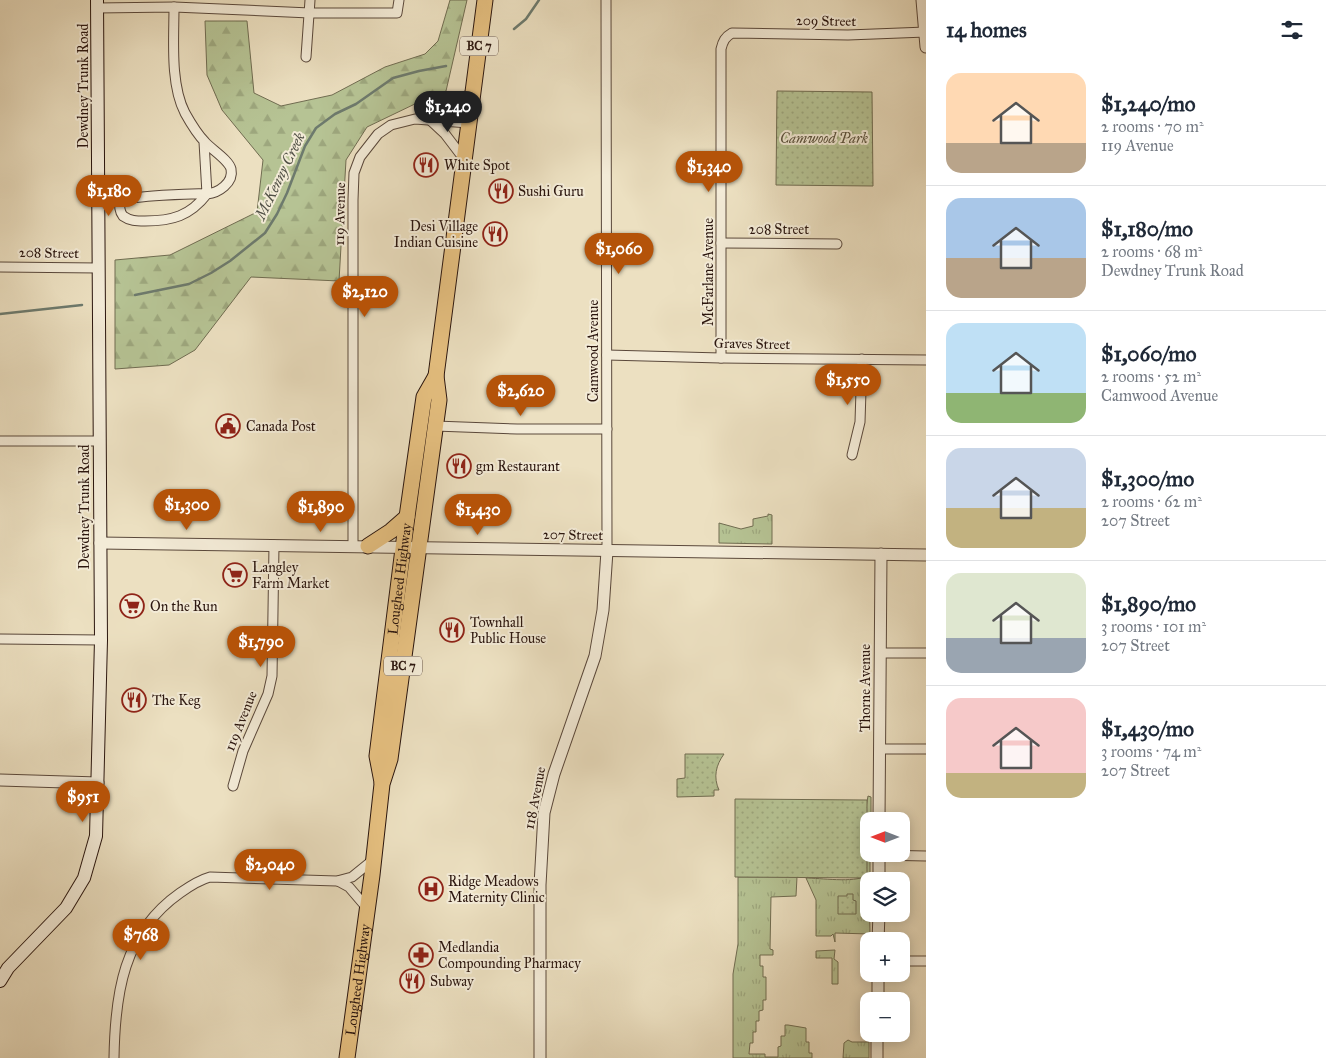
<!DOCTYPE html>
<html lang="en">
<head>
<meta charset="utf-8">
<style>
	:root { --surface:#fff; --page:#f2f2f3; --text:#1f2937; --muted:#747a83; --line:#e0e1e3; --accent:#b45309 }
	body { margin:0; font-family:"IM FELL Great Primer",serif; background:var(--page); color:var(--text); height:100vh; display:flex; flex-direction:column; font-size:19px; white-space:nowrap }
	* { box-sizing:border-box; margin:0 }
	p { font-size:16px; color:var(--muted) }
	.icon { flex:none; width:28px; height:28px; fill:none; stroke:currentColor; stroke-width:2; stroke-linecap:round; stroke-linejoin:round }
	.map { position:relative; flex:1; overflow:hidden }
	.drawer { display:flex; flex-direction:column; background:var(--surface); width:400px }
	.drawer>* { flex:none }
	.needle { width:32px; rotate:270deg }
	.tools { position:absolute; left:860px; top:812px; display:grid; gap:10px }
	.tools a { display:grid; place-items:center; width:50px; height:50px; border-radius:10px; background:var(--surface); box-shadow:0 2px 12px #0003; font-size:25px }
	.price { position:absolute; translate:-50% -42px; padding:0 11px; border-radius:18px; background:var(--accent); color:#fff; font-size:16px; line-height:32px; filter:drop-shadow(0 1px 2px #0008) }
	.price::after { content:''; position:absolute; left:50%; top:30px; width:15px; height:11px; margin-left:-8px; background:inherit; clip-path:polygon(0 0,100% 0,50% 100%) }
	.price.selected { background:#222; color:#fff }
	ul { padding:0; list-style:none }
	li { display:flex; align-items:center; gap:15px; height:125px; padding:0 20px }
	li+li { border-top:1px solid var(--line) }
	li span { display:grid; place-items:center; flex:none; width:140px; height:100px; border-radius:15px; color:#555 }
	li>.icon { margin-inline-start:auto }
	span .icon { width:60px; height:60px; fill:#fffc; stroke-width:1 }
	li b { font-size:21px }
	h2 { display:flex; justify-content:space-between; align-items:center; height:60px; padding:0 20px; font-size:21px }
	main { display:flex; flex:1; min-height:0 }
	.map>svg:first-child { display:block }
	.grass { fill:url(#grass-tufts); stroke:#706c51 }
	.forest { fill:url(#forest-firs); stroke:#706c51 }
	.park { fill:url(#park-dots); stroke:#706c51 }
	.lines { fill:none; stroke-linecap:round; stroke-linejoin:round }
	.stream { stroke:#6d7a6d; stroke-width:2.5 }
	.minor-casing { stroke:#5a483b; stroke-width:11 }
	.tertiary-casing { stroke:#5a483b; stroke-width:13 }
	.secondary-casing { stroke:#2a150e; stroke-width:14 }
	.trunk-casing { stroke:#2a150e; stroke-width:17 }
	.minor { stroke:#f3ebd7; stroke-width:9 }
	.tertiary { stroke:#f3ebd7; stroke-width:11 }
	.secondary { stroke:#f3ebd7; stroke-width:12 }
	.trunk { stroke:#e6c080; stroke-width:15 }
	.labels { text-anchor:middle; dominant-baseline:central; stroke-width:4; stroke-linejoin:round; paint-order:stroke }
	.shield { fill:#f3ebd7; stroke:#66554a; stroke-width:1 }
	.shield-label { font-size:12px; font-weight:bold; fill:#2a150e }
	.street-label { font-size:14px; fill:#2a150e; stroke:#f3ebd7 }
	.park-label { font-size:14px; font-style:italic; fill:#5b523d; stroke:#f3ebd7 }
	.poi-label { font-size:14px; fill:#2a150e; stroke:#f3ebd7; text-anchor:start }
	.water-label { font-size:15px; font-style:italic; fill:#515046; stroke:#f3ebd7 }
</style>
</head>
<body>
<main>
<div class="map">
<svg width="926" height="1058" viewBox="0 0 926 1058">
	<defs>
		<pattern id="grass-tufts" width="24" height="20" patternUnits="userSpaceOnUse" patternTransform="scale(1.25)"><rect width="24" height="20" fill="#b6c394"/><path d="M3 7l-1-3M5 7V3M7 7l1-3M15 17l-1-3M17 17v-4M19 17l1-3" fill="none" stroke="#9da77e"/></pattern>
		<pattern id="forest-firs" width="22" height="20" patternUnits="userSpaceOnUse" patternTransform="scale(1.25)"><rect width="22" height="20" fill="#b6c394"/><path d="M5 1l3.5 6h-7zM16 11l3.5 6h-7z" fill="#9da77e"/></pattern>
		<pattern id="park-dots" width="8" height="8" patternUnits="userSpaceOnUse" patternTransform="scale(1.25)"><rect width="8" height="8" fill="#b6c394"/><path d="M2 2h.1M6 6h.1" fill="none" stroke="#9da77e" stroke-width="1.8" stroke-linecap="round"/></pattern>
	</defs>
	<rect width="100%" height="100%" fill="#ece0c1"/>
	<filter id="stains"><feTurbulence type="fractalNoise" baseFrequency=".004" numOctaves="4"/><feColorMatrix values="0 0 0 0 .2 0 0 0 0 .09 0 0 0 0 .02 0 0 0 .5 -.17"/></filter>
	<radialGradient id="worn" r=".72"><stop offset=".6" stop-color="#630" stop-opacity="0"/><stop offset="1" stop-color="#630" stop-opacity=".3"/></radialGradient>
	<g class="grass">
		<path d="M768,514L772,515V544L719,543V523L741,529L753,526V519L768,516Z"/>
		<path d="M868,796L871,797V821H869V854H870V881H869L870,934L835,933V942L833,934L831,936H816V900L806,878C819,878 855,883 865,876L866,808Z"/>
		<path d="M738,877H797L796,896L771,897L770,949L773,950V955H760V966H763V977H766V1000H763V1010L759,1011V1021H756V1032H753V1043H750L749,1054H765V1057H778V1047L781,1046V1036H785V1025H788L806,1028V1042H809V1053H812V1058H733V974L738,944Z"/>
		<path d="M835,950L834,959L838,962V984H832V958H816V951Z"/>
		<path d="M848,1040L852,1042H869V1058H843L844,1043Z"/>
	</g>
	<path class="forest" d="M450,0H467L446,91L419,102L367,127L346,160L339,281L251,277L195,350L169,365L115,369V260L170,255L257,212L263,160L222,110L207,75L205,21H247L254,93L281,106L332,95L385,67L425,54L438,41Z"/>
	<g class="park">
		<path d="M777,91L872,92L873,186L776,185Z"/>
		<path d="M685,754H724C716,765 713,777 719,790H714V796L677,797V779L685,778Z"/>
		<path d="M735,799L867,800V878L735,877Z"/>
		<path d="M847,894H853V900L856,901V914H838V896H847Z"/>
	</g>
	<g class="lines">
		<g class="stream">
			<path d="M514,29L526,19L539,0"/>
			<path d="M135,295L189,284L211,273L230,261L265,233L277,214L287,193L305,146L316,128L335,114L356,104L393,78L419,71L446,66"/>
			<path d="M0,314L82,305"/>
		</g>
		<g class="minor-casing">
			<g id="minor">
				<path d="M606,0L607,551"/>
				<path d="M174,7C174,39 170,84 185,113C190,122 197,134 205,142C211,149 229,160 231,169C234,183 218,193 207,194C198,193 126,196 122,201C118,205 120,212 123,216C130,221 136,221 145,221C172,221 190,216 207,194L204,142"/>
				<path d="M97,8L174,7L310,13H397L399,0"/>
				<path d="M306,57L310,0"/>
				<path d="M430,119L473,92"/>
				<path d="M430,120L445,134L464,159"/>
				<path d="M721,243L837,244"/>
				<path d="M0,267L98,268"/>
				<path d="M607,355L721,358L926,360"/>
				<path d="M721,358V49C723,41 725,37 732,33L848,35L926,32"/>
				<path d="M435,426L517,429H607"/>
				<path d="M0,441H99"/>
				<path d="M852,455L860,422L862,359"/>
				<path d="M353,546V200L354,173L360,157L378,134L391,125L415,119L469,123"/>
				<path d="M0,639L101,640"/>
				<path d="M880,653H926"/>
				<path d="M880,749H926"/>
				<path d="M233,786L243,751L268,694L272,676L274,545"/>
				<path d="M879,855L926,856"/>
				<path d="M338,881L349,887L367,908"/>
				<path d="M901,961H926"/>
				<path d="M114,1058C115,994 123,933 180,893C190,886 199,880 210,877L337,881L352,877L373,860"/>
			</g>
		</g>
		<g class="tertiary-casing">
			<g id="tertiary">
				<path d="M922,0L926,47"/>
				<path d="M100,543L926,555"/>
				<path d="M0,780L98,783"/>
				<path d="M879,821L881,554"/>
				<path d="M879,881V854"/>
				<path d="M878,941L879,914"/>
				<path d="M878,1001V974"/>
				<path d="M540,1058V885L544,813L554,774L595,656L603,610L607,551"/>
				<path d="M877,1058V1034"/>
			</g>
		</g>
		<g class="secondary-casing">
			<path id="secondary" d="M0,981L8,968L66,908L84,878L96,836L101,640L97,0"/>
		</g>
		<g class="trunk-casing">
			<g id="trunk">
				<path d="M368,546L391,531L407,517"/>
				<path id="s1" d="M382,782L377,756L407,517L424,397L436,376"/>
				<path id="s2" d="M347,1058L372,875L382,784L390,759L439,400L436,376L485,0"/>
			</g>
		</g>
		<use href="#minor" class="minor"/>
		<use href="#tertiary" class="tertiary"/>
		<use href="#secondary" class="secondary"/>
		<use href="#trunk" class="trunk"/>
	</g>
	<defs>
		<g id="restaurant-ring" transform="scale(1.25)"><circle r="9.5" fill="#f3ebd7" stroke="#8f2418" stroke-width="1.5"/><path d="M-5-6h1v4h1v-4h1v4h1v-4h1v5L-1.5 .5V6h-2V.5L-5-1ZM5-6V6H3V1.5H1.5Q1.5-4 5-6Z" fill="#8f2418"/></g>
		<g id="civic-ring" transform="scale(1.25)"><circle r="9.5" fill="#f3ebd7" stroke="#8f2418" stroke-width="1.5"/><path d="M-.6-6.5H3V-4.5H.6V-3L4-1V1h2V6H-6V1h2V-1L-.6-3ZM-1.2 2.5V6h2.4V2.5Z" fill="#8f2418"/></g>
		<g id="supermarket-ring" transform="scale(1.25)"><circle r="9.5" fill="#f3ebd7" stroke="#8f2418" stroke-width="1.5"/><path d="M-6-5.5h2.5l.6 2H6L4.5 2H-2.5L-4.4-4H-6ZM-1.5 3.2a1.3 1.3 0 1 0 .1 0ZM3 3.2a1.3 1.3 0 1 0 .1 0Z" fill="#8f2418"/></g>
		<g id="hospital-ring" transform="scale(1.25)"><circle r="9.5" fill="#f3ebd7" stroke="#8f2418" stroke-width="1.5"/><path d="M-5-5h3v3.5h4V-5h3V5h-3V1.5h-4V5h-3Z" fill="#8f2418"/></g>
		<g id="pharmacy-ring" transform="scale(1.25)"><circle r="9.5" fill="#f3ebd7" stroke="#8f2418" stroke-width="1.5"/><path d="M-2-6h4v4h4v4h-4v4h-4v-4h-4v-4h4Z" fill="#8f2418"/></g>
	</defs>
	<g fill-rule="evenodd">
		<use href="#restaurant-ring" x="426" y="165"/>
		<use href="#restaurant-ring" x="501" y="191"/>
		<use href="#restaurant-ring" x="495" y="234"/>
		<use href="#civic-ring" x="228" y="426"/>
		<use href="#restaurant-ring" x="459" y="466"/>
		<use href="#supermarket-ring" x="235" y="575"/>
		<use href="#supermarket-ring" x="132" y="606"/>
		<use href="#restaurant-ring" x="452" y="630"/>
		<use href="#restaurant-ring" x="134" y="700"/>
		<use href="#hospital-ring" x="431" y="889"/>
		<use href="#pharmacy-ring" x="421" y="955"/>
		<use href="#restaurant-ring" x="412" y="981"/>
	</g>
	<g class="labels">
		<g class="shield">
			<rect x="460" y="36.5" width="38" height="19" rx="4"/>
			<rect x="384" y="656.5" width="38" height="19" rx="4"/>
		</g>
		<g class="shield-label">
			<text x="479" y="46">BC 7</text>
			<text x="403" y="666">BC 7</text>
		</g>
		<g class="street-label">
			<text transform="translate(826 21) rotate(1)">209 Street</text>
			<text transform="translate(83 86) rotate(-90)">Dewdney Trunk Road</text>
			<text transform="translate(340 214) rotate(-89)">119 Avenue</text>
			<text x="779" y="229">208 Street</text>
			<text transform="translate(49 253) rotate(1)">208 Street</text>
			<text transform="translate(708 272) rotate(-90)">McFarlane Avenue</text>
			<text transform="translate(752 344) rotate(1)">Graves Street</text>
			<text transform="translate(593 351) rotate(-90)">Camwood Avenue</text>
			<text transform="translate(84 507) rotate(-90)">Dewdney Trunk Road</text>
			<text transform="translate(573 535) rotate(1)">207 Street</text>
			<text stroke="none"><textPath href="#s1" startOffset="205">Lougheed Highway</textPath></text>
			<text transform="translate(865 688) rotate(-90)">Thorne Avenue</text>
			<text transform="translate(241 721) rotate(-68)">119 Avenue</text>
			<text transform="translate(535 798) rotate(-79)">118 Avenue</text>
			<text stroke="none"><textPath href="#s2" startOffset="79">Lougheed Highway</textPath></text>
		</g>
		<g class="park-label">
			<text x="824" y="138">Camwood Park</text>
		</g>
		<g class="poi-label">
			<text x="444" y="165">White Spot</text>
			<text x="518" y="191">Sushi Guru</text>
			<text x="478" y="226" text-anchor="end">Desi Village<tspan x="478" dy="16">Indian Cuisine</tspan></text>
			<text x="246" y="426">Canada Post</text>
			<text x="476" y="466">gm Restaurant</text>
			<text x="252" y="567">Langley<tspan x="252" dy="16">Farm Market</tspan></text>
			<text x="150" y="606">On the Run</text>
			<text x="470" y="622">Townhall<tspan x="470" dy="16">Public House</tspan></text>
			<text x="152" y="700">The Keg</text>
			<text x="448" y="881">Ridge Meadows<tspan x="448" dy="16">Maternity Clinic</tspan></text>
			<text x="438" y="947">Medlandia<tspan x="438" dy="16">Compounding Pharmacy</tspan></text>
			<text x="430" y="981">Subway</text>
		</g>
		<g class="water-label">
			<text transform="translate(280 176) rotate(-64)">McKenny Creek</text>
		</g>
	</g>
	<rect width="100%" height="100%" filter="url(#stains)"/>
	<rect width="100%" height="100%" fill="url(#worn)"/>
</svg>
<div class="tools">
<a><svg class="needle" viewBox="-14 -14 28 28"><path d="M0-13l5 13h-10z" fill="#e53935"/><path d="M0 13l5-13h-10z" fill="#747a83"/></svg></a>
<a><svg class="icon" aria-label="layers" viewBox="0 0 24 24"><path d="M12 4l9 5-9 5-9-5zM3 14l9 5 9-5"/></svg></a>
<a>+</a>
<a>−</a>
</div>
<b class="price selected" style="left:448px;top:133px">$1,240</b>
<b class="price" style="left:709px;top:193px">$1,340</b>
<b class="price" style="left:109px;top:217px">$1,180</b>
<b class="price" style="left:619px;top:275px">$1,060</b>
<b class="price" style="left:365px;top:318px">$2,120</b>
<b class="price" style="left:848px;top:406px">$1,550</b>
<b class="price" style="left:521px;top:417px">$2,620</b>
<b class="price" style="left:187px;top:531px">$1,300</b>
<b class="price" style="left:321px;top:533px">$1,890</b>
<b class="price" style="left:478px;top:536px">$1,430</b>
<b class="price" style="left:261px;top:668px">$1,790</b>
<b class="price" style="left:83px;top:823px">$951</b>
<b class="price" style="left:270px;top:891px">$2,040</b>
<b class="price" style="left:141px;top:961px">$768</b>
</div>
<section class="drawer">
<h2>14 homes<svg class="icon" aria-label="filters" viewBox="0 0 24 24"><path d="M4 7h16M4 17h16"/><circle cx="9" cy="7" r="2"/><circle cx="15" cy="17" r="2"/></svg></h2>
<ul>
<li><span style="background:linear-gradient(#ffd9b3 70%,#b9a48a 0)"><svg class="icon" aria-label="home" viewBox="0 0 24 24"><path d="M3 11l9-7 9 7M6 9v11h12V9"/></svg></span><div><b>$1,240/mo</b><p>2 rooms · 70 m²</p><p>119 Avenue</p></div></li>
<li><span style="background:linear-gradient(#a9c7e8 60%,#b9a48a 0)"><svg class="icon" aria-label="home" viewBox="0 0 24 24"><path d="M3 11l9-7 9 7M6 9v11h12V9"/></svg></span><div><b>$1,180/mo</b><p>2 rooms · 68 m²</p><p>Dewdney Trunk Road</p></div></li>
<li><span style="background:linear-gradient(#bfe0f5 70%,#8fb573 0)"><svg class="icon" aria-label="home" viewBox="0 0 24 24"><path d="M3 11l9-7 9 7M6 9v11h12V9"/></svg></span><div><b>$1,060/mo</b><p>2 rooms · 52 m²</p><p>Camwood Avenue</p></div></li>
<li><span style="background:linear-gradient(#c9d6e8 60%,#c2b280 0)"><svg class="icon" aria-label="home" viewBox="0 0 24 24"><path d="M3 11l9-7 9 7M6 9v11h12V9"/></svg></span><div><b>$1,300/mo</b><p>2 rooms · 62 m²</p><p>207 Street</p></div></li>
<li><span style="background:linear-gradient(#dfe7d0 65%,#9aa5b1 0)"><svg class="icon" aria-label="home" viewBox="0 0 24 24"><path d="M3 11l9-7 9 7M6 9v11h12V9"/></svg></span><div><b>$1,890/mo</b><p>3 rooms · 101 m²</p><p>207 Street</p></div></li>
<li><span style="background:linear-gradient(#f6c9c9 75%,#c2b280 0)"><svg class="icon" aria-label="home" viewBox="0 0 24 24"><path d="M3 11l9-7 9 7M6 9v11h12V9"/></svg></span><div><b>$1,430/mo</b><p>3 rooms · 74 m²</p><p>207 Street</p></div></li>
</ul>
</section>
</main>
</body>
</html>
